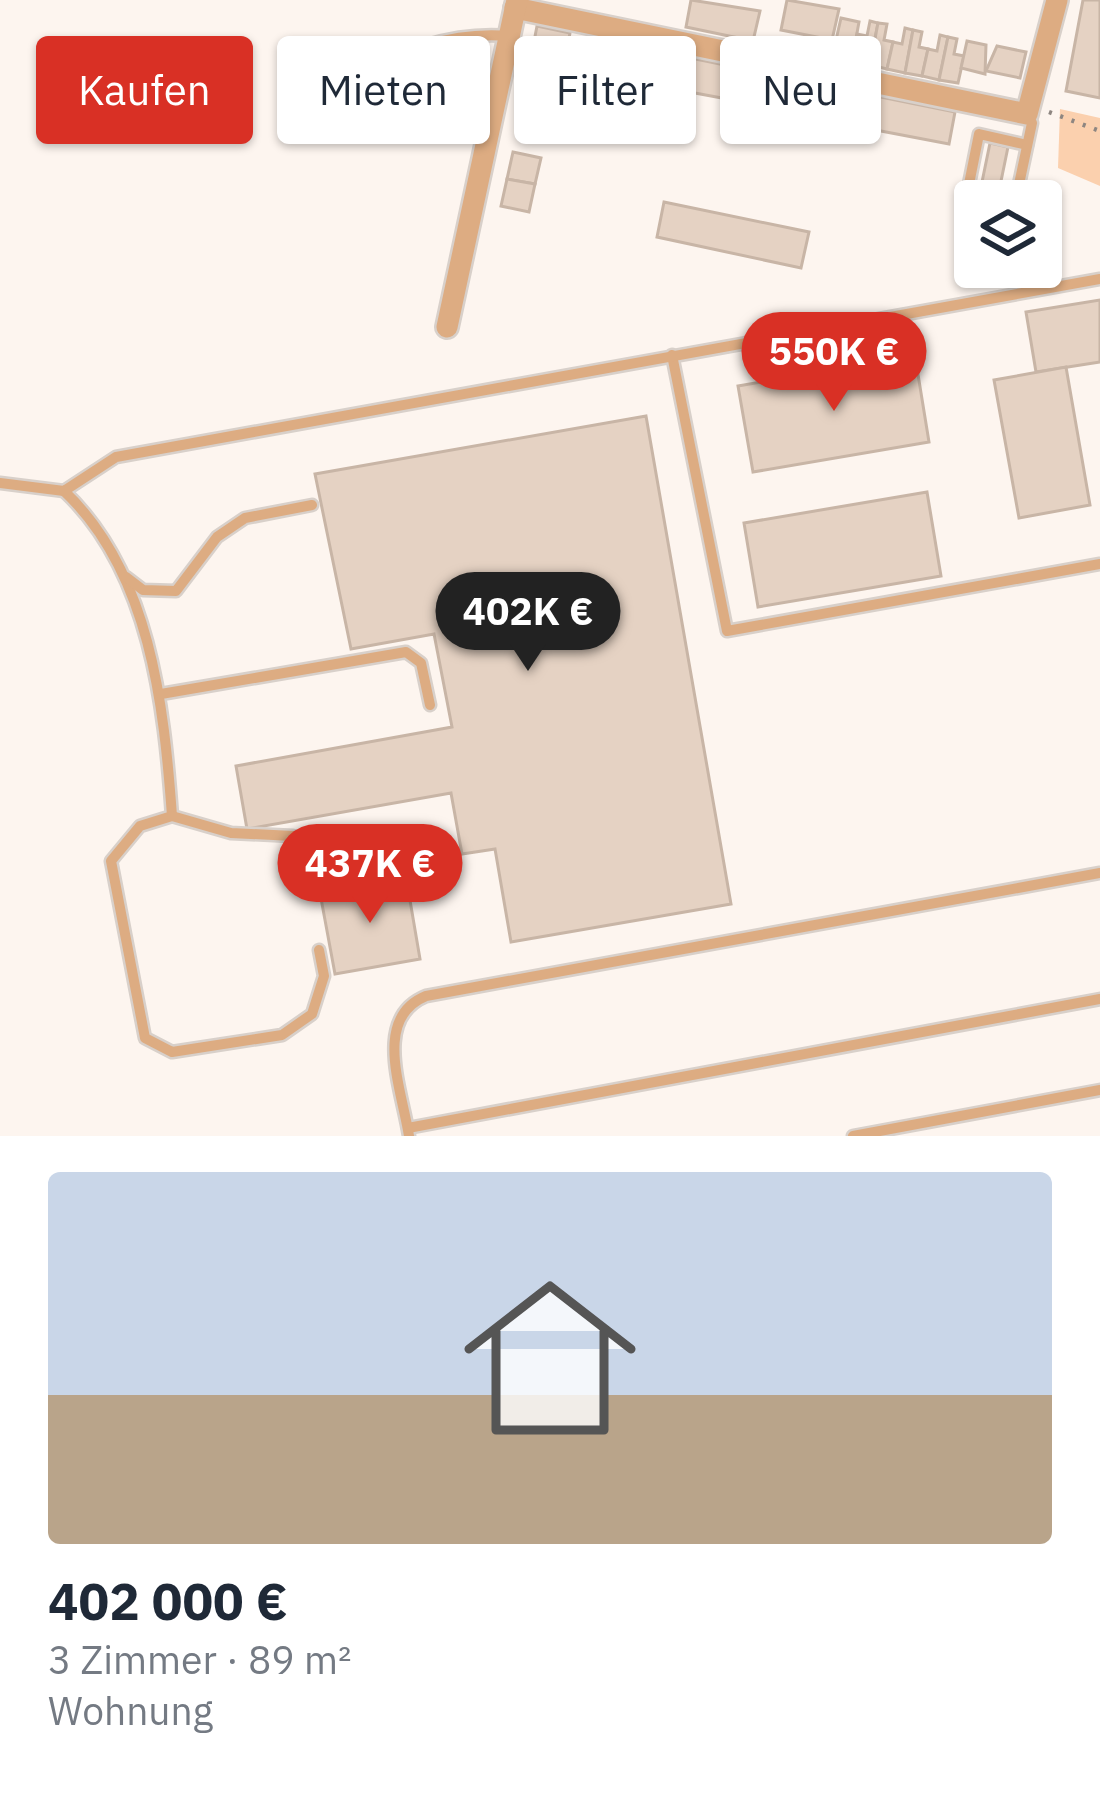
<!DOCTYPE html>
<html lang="de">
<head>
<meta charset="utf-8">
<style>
	:root { --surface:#fff; --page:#f6f6f7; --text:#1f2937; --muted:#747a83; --line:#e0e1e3; --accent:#d93025 }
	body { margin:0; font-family:"IBM Plex Sans",sans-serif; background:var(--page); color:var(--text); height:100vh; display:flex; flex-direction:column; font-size:45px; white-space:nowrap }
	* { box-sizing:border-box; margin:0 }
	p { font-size:39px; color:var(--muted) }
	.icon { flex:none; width:66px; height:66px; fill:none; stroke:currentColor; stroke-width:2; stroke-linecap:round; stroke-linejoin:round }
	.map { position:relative; height:1136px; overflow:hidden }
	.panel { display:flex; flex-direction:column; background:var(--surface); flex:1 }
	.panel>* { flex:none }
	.top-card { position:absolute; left:36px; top:36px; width:1029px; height:108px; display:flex; gap:24px }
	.buttons { position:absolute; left:954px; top:180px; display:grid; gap:24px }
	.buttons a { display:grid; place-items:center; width:108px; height:108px; border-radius:12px; background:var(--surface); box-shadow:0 3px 9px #0004; font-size:60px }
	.price { position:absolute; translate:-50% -102px; padding:0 27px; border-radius:42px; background:var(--accent); color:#fff; font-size:39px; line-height:78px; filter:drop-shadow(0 3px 6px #0008) }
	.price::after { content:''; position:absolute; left:50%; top:72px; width:36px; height:27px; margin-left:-18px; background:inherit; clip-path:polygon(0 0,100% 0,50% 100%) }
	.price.active { background:#222; color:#fff }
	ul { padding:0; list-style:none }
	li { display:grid; align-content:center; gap:24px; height:636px; padding:0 48px }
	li+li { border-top:3px solid var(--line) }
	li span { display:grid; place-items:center; height:372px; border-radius:12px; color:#555 }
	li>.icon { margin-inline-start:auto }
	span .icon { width:216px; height:216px; fill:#fffc; stroke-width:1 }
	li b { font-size:51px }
	.tag { padding:0 42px; border-radius:12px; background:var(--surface); box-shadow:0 3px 9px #0004; font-size:42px; line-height:108px }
	.tag.active { background:var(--accent); color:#fff }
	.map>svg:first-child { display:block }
	.green { fill:#fbd0ae }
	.building { fill:#e5d2c3; stroke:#c8b5a6; stroke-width:3 }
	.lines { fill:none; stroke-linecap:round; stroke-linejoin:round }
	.lane-casing { stroke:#d8d0ca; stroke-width:15 }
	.street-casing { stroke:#d8d0ca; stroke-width:26 }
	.path { stroke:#8e8681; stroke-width:4.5; stroke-dasharray:3 9; stroke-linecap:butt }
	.lane { stroke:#ddac82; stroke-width:10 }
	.street { stroke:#ddac82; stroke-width:21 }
</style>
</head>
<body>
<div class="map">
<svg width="1100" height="1136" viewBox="0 0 1100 1136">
	<rect width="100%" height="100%" fill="#fdf5ef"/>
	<path class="green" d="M1060,109L1100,118V186L1058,168Z"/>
	<g class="building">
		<path d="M691,0L760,11L753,41L686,27Z"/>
		<path d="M787,0L839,9L832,40L781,30Z"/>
		<path d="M1083,0H1100V98L1066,91Z"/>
		<path d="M841,18L859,22L855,44L836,40Z"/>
		<path d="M870,21L878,23L870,65L851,61L857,34L867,36Z"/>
		<path d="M878,23L887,24L884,40L893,42L887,69L870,65Z"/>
		<path d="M537,26L570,33L560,84L527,78Z"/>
		<path d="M905,28L913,30L905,73L887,69L893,42L902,44Z"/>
		<path d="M913,30L922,32L919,47L928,49L922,76L905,73Z"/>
		<path d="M940,35L948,37L939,80L922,76L928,49L937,51Z"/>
		<path d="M948,37L957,39L954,54L964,56L958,83L939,80Z"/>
		<path d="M967,41L986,45L985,74L961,68Z"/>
		<path d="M997,46L1026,52L1020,78L986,71Z"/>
		<path d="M686,57L749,70L743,102L679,90Z"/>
		<path d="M527,78L560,84L550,136L517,129Z"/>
		<path d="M846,90L955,112L949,144L839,123Z"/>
		<path d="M769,94L821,105L815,135L763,124Z"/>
		<path d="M990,143L1008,147L1000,186L982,182Z"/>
		<path d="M513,152L541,158L535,184L507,179Z"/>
		<path d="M507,179L535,184L529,212L501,206Z"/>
		<path d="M664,202L809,232L801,268L657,237Z"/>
		<path d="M1100,300V362L1036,372L1026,312Z"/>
		<path d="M915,356L929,442L753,472L738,386Z"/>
		<path d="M1066,367L1090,505L1019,518L994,380Z"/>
		<path d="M646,416L731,904L511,942L495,849L462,854L451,793L247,829L236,766L452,727L434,634L351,649L315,474Z"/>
		<path d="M927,492L941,576L758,607L744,523Z"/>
		<path d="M406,877L420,959L335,974L320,893Z"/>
	</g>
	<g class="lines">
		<g class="lane-casing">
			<g id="lane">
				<path d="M340,82C397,55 445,30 510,36"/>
				<path d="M968,189L979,134L1027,145"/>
				<path d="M1018,189L1032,123L1027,114"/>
				<path d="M672,355L727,631L1100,564"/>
				<path d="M0,483L64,491L116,457L1100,279"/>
				<path d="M64,491C150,572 164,705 172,816L140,826L111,861L145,1038L172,1052L282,1035L312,1014L324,976L319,950"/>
				<path d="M126,577L143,590L176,591L217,537L245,518L312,505"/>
				<path d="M161,694L406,652L421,663L430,705"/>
				<path d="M172,816L231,833L293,836L303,848L310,887"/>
				<path d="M408,1128L1100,999"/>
				<path d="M409,1136C402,1090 372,1018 426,996L1100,873"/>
				<path d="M853,1136L1100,1090"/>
			</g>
		</g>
		<g class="street-casing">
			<g id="street">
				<path d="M515,8L1027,114L1057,0"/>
				<path d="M447,327L517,0"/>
			</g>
		</g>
		<path class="path" d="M1049,112L1100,131"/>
		<use href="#lane" class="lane"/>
		<use href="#street" class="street"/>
	</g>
</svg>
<div class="buttons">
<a><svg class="icon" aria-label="layers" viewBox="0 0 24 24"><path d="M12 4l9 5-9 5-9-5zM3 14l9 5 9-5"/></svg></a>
</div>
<b class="price" style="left:834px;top:414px">550K €</b>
<b class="price active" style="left:528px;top:674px">402K €</b>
<b class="price" style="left:370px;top:926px">437K €</b>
<div class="top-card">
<a class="tag active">Kaufen</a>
<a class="tag">Mieten</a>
<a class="tag">Filter</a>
<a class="tag">Neu</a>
</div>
</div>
<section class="panel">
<ul>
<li><span style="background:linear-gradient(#c9d6e8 60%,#b9a48a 0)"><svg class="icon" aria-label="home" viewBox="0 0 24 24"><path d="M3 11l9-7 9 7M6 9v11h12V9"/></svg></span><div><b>402 000 €</b><p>3 Zimmer · 89 m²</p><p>Wohnung</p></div></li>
</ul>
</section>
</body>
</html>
